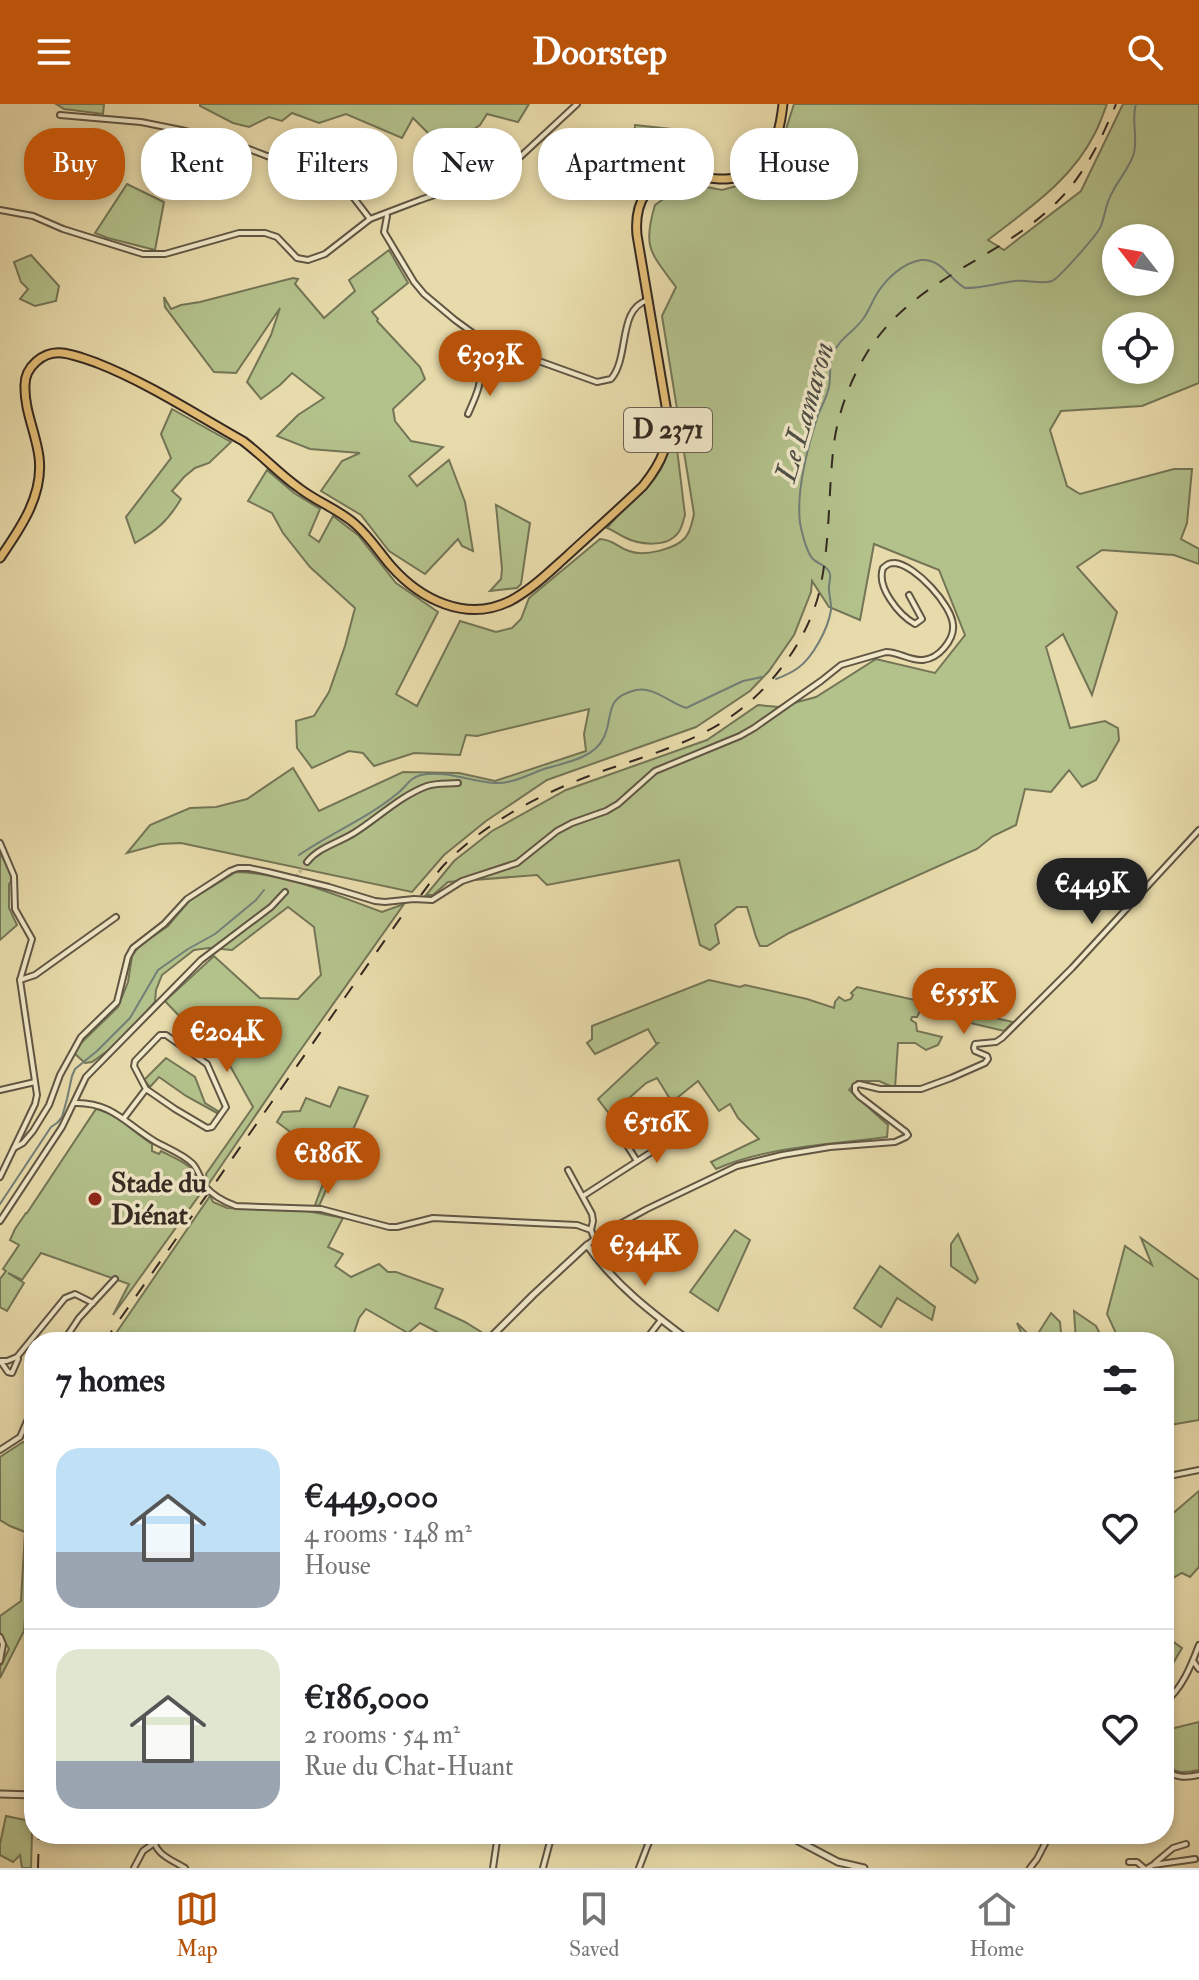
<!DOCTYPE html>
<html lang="en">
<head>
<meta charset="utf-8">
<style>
	:root { --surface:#fff; --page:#f6f6f6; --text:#202124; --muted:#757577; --line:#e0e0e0; --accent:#b45309 }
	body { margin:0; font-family:"IM FELL Double Pica",serif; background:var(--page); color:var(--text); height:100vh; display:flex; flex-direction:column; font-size:30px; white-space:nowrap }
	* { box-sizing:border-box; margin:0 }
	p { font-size:26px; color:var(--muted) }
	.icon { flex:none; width:44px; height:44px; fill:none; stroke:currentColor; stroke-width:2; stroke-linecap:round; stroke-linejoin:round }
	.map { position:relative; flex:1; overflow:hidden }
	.side { position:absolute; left:24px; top:1228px; width:1150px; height:512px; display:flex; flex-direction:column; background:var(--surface); border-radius:32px; box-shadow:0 4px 12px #0003 }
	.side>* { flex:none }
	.top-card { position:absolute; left:24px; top:24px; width:1152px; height:72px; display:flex; gap:16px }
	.needle { width:52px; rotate:301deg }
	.controls { position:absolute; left:1102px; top:120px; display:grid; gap:16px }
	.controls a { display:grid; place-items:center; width:72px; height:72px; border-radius:50%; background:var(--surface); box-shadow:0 4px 12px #0003; font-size:40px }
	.price { position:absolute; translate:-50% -68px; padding:0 18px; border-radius:28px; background:var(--accent); color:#fff; font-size:26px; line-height:52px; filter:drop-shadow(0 2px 4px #0008) }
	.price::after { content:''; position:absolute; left:50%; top:48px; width:24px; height:18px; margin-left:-12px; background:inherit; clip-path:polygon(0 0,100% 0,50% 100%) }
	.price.selected { background:#222; color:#fff }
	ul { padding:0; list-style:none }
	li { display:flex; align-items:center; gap:24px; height:200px; padding:0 32px }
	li+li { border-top:2px solid var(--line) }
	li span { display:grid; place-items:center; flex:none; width:224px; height:160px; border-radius:24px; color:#555 }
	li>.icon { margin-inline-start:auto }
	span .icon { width:96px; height:96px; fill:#fffc; stroke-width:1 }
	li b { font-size:34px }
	h2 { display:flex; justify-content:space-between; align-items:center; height:96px; padding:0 32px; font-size:34px }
	.chip { padding:0 28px; border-radius:32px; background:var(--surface); box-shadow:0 4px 12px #0003; font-size:28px; line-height:72px }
	.chip.selected { background:var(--accent); color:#fff }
	header { display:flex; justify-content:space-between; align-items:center; height:104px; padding:0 32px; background:var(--accent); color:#fff; font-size:36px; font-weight:700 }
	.tab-bar { display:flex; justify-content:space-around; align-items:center; height:112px; border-top:2px solid var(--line); background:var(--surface); font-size:22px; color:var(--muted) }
	.tab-bar a { display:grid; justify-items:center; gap:4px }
	.tab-bar .selected { color:var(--accent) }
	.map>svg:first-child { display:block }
	.green { fill:#b3c18b; stroke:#747556; stroke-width:2; fill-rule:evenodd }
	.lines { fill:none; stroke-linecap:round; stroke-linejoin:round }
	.stream { stroke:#717f78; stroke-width:2 }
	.minor-tunnel { stroke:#c4b790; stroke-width:4; stroke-dasharray:4 2; stroke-linecap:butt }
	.minor-casing { stroke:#615644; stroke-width:8 }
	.tertiary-casing { stroke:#615644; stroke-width:9 }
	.primary-casing { stroke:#342922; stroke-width:11 }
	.minor { stroke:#f0e8c8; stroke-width:4 }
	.tertiary { stroke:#f0e8c8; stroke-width:5 }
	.primary { stroke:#e4be76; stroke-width:7 }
	.rail { stroke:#342922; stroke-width:2; stroke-dasharray:14 14; stroke-linecap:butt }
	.poi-dot { fill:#8f2418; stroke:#f0e8c8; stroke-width:3 }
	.labels { text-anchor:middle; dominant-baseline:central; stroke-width:7; stroke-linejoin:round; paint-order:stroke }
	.shield { fill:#f0e8c8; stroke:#6c6254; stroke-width:2 }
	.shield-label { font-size:26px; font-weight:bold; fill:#342922 }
	.poi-label { font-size:28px; font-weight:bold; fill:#342922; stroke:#f0e8c8; text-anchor:start }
	.water-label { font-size:30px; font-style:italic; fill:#4d4d46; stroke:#f0e8c8 }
</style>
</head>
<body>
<header><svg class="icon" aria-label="menu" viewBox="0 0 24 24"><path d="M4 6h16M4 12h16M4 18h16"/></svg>Doorstep<svg class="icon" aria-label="search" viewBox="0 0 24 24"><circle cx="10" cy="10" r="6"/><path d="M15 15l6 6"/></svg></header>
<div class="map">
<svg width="1199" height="1764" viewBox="0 0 1199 1764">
	<rect width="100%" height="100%" fill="#e8dbab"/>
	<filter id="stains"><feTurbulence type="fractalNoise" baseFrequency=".0025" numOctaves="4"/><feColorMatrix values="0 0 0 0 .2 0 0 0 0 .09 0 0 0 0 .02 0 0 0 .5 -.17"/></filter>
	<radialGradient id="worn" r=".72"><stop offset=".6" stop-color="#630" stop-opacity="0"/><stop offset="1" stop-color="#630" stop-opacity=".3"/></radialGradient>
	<g class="green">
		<path d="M56,0H104L103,10L64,5Z"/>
		<path d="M200,0H529L518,18L487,10L480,21L456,37L429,30L413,14L402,34L346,10L319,19L292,9L282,17L269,13L249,23L233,19L200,2Z"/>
		<path d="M794,0H1107C1103,10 1100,20 1095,29C1072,76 1028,105 988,136L1004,146L1081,87L1123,0H1199V279L1142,302L1061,307L1050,326L1067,382L1080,390L1174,365H1192L1187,419L1181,435L1199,445V460L1174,451L1102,446L1077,463L1117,508L1092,591L1063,530L1046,543L1070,624L1105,617L1118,624L1119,636L1096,676L1082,683L1069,666L1051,688L1025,685L1016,721L993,732L977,745L789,829L767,842H760L756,833L747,803H737L715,821L719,839L710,846L700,841L679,756L547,781L537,771L448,778L433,791H426L454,757L492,727L566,686L707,636L758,601L779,603L816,593L876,555L935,569L965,531L939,466L874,440L860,516L829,503L812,477L811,488L794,531L769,567L750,587L696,623L547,676L486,717L444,751L412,788L181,739L160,740L127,749L150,721L190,704L216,703L247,695L293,664L319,707L403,668L459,669L495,677L586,647L584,630L589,605L477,632L466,631L460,651L414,649L374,662L363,649L349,647L312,664L297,644L296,617L314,612L329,588L345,542L355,504L310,463L283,429L272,409L248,397L267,366L294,389L320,405L309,431L319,438L333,412L358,431L396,479L438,508L396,590L417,602L460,517L496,528L512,524L521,515L529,494L600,435C614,436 617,443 629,447C644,453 675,445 685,434C691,427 692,418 694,410L662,212L676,183C651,149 642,144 655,101L673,88L691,80L722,86L744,80L775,60ZM1116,134H1160V178H1116ZM1116,222H1160V266H1116Z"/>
		<path d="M635,21L689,27L683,62C659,62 641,71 624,88L595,32L634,31Z"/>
		<path d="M127,80L164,98L155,146L108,134L95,129Z"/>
		<path d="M389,146L408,179L372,208L378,215L377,217L420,263L425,275L393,305L395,317L411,337L443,343L409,372L417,382L449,356L465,398L473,447L462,442L458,435L425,470L389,447L361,411L321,387L342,357L360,349L310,345L277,332L298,311L324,294L292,269L280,281L261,295L247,278L271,231L280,204L236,269L214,268L165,203L164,193L171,205L181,201L200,198L293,174L298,175L295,180L324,214L355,187L349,176Z"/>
		<path d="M31,151L59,182L56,197L35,202L20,195L28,185L21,178L14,158Z"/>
		<path d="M172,305L231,338L209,359L195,364L184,373L172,387L181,395C167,418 157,426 135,439L126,413L171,354L161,330Z"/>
		<path d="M672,317L674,320L685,411C683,417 682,424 678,429C667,444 639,441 624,433C618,430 613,426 607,424C642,382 669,380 672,317Z"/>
		<path d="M496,401L530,419L521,480L517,484L490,487L501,475L502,465Z"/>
		<path d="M0,749L9,765L12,776L9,780V804L17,821L0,836Z"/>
		<path d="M236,768C287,769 335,791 382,808L404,800L292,958L208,1081L206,1070L253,1003L229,960V949C221,940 218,939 207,934C191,925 178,911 165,897L214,852L260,894L298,895L321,871L314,823L288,803L232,846L209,844L194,846L162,871L156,886L155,898L117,940L92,958L85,959L74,949L81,939L118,903L128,878L132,852L139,842L168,822L189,797Z"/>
		<path d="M709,876L740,883L745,881L807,895L834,904L835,898L839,893L845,897L851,895L853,891L851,889L857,883L1013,918L1004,927L920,907L917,913H912L911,916L916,919L917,927L942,933L938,941L926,946L915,939H898L895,984L879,977H857L849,986L888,1021L887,1033C830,1041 769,1042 716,1065L711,1058L759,1035L738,1014L730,1000L719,1007L698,977L672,998L657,974L646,979L610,1011L598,995L658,939H656L648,925L595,950L587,939L592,935V922Z"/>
		<path d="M166,954L195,973L205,999L218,1007L217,1009L186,992L159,973L150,983L144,976Z"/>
		<path d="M339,983L368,992L319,1102L315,1101L328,1066L308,1063L316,1042L297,1033L277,1018L283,1008L300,1007L306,994L330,1003Z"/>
		<path d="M96,1005C118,1010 134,1028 152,1040V1047L159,1050L161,1047C186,1060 192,1059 203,1086L113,1211L129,1180L41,1149L22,1176L8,1169L24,1179L7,1207L0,1203V1175L6,1167L3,1165L19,1141L10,1136L15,1125L26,1109H27Z"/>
		<path d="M210,1092L213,1098L227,1104L307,1107L343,1114L328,1143L343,1150L335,1162L351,1173L379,1160L388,1168H396L443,1185L435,1204L465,1218L486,1231L479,1238H456L420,1219L408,1229L366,1205L359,1214L351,1238H110Z"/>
		<path d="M735,1126L750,1136L718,1207L690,1188Z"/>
		<path d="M958,1130L978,1175L975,1179L951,1162V1140Z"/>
		<path d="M1141,1134L1199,1176V1316L1164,1322V1238H1120L1107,1210L1125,1142L1152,1161Z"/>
		<path d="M880,1162L935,1203L932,1216L897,1194L881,1223L854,1204Z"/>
		<path d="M1074,1207L1096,1222L1104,1238H1076Z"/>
		<path d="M1051,1209L1060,1218L1062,1238H1025L1017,1219L1034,1236Z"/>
		<path d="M23,1338L34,1341V1391L24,1527L0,1574V1563L9,1545L0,1529V1512L21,1497L25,1428L10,1422L0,1416V1353Z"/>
		<path d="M1199,1387V1463L1190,1473L1182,1469L1164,1479V1417Z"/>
		<path d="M1164,1524L1170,1527L1168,1534L1182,1544L1172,1561L1164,1559Z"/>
		<path d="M1199,1618V1666C1185,1669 1174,1670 1164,1659L1170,1625Z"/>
		<path d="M25,1695H33L31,1764H22L20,1751L13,1758L0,1751V1740L6,1712L25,1716Z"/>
	</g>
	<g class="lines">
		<g class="stream">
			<path d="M776,575C784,572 791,569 798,564C813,553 828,525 831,506C832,498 828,490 829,482C829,479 831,473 830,470C828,461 817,460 812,454C806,446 802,429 800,419C796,387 808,342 818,311C822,302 827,292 829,283C831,273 829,262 832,252C838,235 853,229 863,215C869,207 872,197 878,188C887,174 903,159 921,156C941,154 950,176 965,184C982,184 998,179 1015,177C1026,175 1040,181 1052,177C1059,174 1098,130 1101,122C1105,111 1106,98 1113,87C1119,75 1130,63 1134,49C1138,33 1131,16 1136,0"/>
			<path d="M299,751C331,729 368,714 398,689C407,682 409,674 421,671C446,666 469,677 494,679C513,680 529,670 547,664C558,661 571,658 582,653C591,649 600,642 604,633C614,612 603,594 636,586C653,582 670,599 686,604L743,577L762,573"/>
			<path d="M0,1100L51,1023L57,1019L62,1013L67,995L72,972L75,965L97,947L130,914L158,866L188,845L215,830L256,796L264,786"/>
		</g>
		<path class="minor-tunnel" d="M285,788L307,758"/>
		<g class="minor-casing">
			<g id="minor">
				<path d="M60,11L141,18L181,26L236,40L267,52L322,65L333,71L343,80L370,115"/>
				<path d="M0,106L33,112L63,125L143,150H165L239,129H265L277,133L297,154L308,156L325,150L370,115L420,96L506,66L577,0"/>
				<path d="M387,112L384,128L414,178L424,190L455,216L481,235L494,249L522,251L597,278L611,275C630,253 617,205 648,196"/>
				<path d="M455,244L460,246L468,242L484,248"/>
				<path d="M468,310C475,294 484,277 479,260L487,243"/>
				<path d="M0,739L14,772L15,805L32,835L20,876L37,991L35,1000L0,1073"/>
				<path d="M307,758C319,743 338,739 354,729C378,714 400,692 427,682C437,679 448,680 458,679"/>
				<path d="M20,876L35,871L116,813"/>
				<path d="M0,986L35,978"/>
				<path d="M75,999C112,998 127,1021 156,1038C169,1045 183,1050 193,1060C199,1067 200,1075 205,1082C212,1091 225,1098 236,1102L321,1105L389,1123H397L433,1114L577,1121L591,1126L594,1134"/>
				<path d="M124,1014L146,985L175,1005L207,1024L212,1023L226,1003L207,960L166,931H160L135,957L134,962L146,985"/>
				<path d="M616,1024L637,1057"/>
				<path d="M14,1044L23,1039L33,1027L49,1001L60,971L81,933L117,898L128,853L133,844L164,820L187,795L230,767L238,764H249L268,768L329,783L375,797L385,798L414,795L432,796L462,777L517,759L557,727L572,719L606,707L618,700L655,667L740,632L754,624L821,577L841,561L886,548C899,548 910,557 923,556C931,555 939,550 944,544C950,537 954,530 953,521C952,501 915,461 895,459C889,459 888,460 883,464C876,483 899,511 915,520L922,515L909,491"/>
				<path d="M568,1066L592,1110L593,1117L591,1126"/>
				<path d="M583,1092L684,1027L675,1013"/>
				<path d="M0,1117L62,1023L86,973L201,856L271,803L285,788"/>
				<path d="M587,1141L598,1132L647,1105L737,1062L782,1051L830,1043L895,1038L906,1033L908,1031L906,1028L859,992L855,987V982L859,980L880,985H921L951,974L985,959L988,955L987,952L975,947L974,944L975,940L996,938L1002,934L1072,864L1199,726"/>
				<path d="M63,1238L79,1214L115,1175"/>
				<path d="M644,1238L661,1216"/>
				<path d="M0,1257H7L17,1253L65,1194L75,1190L93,1199"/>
				<path d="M1,1258L8,1268L12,1269L18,1255L17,1253"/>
				<path d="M0,1346L20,1333L34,1301"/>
				<path d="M1164,1373L1199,1366"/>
				<path d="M0,1533L3,1540L0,1557"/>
				<path d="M1193,1557L1199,1565"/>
				<path d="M1164,1599C1182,1585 1191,1562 1199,1541"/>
				<path d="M1164,1665C1175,1674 1186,1674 1199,1671"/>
				<path d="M153,1730C153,1750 170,1755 185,1764"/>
				<path d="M1129,1758H1137L1144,1764"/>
				<path d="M1155,1759L1173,1744L1186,1740"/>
				<path d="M134,1764L143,1747L153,1740"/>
				<path d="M493,1764L498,1730"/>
				<path d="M543,1764L552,1730"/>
				<path d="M639,1764L652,1730"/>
				<path d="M1030,1764L1037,1755L1050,1730"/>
				<path d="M1148,1764L1153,1761L1195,1755"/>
			</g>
		</g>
		<g class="tertiary-casing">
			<g id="tertiary">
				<path d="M486,1238L533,1191L587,1141C615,1181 652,1209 691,1238"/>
				<path d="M0,1690L34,1691"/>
				<path d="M775,1730H780"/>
				<path d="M785,1730L838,1758L864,1764"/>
			</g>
		</g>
		<g class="primary-casing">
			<path id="primary" d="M0,454C20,425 44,391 39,353C36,329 24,306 25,281C25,263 43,247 62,249C73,250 86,255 97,259C148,279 195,310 243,337C263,352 279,370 299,384C317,398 338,405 355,420C369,432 379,448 391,462C420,495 466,519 510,497C531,486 549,468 567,452C592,429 618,406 643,382C663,357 670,340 667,308L637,131C634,99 648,72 683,71C698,71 712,76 726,75C769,73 779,36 783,0"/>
		</g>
		<use href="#minor" class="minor"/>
		<use href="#tertiary" class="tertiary"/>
		<use href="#primary" class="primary"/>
		<g class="rail">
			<path d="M421,791C428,782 435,771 443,762C477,726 524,699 569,680C632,653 702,643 754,594C783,567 807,531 818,493C830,446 828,396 833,348C836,315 848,281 865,252C911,174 998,157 1057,98C1085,70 1101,36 1116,0"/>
			<path d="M104,1238L406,806"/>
			<path d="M38,1764L39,1730"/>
		</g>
	</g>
	<circle class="poi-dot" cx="95" cy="1095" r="8"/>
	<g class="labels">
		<rect class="shield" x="624" y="304" width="88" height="44" rx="6"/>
		<g class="shield-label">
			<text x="668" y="326">D 2371</text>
		</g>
		<g class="poi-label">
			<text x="111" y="1079">Stade du<tspan x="111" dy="32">Diénat</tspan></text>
		</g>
		<g class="water-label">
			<text transform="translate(805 308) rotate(-74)">Le Lamaron</text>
		</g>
	</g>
	<rect width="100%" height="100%" filter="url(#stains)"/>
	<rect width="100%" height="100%" fill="url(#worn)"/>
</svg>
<div class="controls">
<a><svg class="needle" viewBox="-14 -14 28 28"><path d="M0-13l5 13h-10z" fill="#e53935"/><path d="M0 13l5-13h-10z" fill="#757577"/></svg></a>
<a><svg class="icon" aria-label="locate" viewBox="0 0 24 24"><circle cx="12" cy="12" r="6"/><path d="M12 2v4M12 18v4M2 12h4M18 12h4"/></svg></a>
</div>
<b class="price" style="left:490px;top:294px">€303K</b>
<b class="price selected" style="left:1092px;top:822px">€449K</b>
<b class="price" style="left:964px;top:932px">€555K</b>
<b class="price" style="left:227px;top:970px">€204K</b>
<b class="price" style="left:657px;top:1061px">€516K</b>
<b class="price" style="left:328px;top:1092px">€186K</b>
<b class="price" style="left:645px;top:1184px">€344K</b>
<div class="top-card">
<a class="chip selected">Buy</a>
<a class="chip">Rent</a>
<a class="chip">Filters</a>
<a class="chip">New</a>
<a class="chip">Apartment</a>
<a class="chip">House</a>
</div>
<section class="side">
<h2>7 homes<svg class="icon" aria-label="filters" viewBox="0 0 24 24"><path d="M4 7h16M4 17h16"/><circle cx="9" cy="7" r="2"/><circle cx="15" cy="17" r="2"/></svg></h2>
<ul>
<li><span style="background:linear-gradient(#bfe0f5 65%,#9aa5b1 0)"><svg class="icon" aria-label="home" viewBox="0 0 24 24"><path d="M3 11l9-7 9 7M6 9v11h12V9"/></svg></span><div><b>€449,000</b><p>4 rooms · 148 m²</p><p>House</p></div><svg class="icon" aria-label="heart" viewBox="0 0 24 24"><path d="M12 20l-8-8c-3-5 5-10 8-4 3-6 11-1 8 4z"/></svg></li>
<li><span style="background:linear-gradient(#dfe7d0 70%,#9aa5b1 0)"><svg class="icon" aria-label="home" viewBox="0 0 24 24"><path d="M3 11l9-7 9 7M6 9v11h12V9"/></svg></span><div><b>€186,000</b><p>2 rooms · 54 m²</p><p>Rue du Chat-Huant</p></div><svg class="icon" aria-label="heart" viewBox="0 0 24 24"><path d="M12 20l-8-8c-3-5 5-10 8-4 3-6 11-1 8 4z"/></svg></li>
</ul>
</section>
</div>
<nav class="tab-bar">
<a class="selected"><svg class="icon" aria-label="map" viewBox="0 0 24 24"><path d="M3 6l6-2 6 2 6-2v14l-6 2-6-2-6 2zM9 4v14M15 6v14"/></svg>Map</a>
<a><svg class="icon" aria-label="saved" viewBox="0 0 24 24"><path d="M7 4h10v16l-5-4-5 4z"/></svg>Saved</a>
<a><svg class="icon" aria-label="home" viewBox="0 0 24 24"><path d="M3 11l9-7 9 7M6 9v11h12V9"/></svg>Home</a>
</nav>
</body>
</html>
